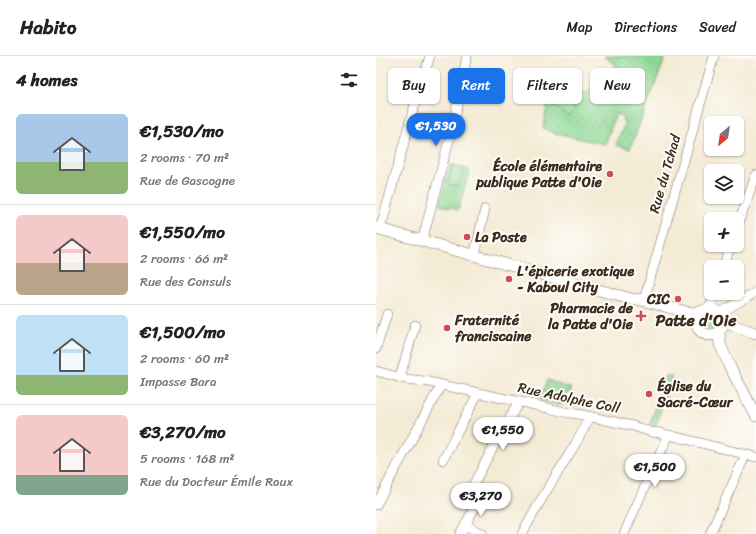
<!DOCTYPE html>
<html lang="en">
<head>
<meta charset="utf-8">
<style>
	:root { --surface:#fff; --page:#f6f6f6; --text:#222; --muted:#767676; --line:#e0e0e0; --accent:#1a73e8 }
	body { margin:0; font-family:Sriracha,sans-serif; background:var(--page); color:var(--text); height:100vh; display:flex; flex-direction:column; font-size:15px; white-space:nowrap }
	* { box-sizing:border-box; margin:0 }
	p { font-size:13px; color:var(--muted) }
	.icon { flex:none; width:22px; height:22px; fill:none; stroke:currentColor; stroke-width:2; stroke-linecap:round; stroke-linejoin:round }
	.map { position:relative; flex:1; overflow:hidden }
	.side { display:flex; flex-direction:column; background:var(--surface); width:376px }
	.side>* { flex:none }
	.guide { position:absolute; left:12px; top:12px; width:308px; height:36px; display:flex; gap:8px }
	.needle { width:26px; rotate:210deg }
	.fabs { position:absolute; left:328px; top:60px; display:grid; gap:8px }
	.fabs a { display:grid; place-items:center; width:40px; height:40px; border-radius:6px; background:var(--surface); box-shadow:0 1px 3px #0004; font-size:20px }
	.price { position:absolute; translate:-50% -34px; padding:0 9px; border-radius:14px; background:#fff; color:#222; font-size:13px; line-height:26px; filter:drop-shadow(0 1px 2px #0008) }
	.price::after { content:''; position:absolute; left:50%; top:24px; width:12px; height:9px; margin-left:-6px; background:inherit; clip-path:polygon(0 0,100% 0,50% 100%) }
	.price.current { background:var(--accent); color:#fff }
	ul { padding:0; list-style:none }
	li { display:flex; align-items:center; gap:12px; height:100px; padding:0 16px }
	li+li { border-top:1px solid var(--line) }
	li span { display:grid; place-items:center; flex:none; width:112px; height:80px; border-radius:6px; color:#555 }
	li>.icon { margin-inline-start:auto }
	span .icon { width:48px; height:48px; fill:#fffc; stroke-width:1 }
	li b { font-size:17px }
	h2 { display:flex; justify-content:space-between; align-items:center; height:48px; padding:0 16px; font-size:17px }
	.pill { padding:0 14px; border-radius:6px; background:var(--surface); box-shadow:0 1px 3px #0004; font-size:14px; line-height:36px }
	.pill.current { background:var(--accent); color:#fff }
	header { display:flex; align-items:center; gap:24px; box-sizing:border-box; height:56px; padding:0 20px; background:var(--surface); border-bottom:1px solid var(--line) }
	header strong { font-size:19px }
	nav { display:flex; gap:22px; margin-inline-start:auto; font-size:14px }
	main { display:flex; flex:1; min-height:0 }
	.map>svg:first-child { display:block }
	.grass { fill:url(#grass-dots); stroke:#638058 }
	.garden { fill:#8bd793; stroke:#638058 }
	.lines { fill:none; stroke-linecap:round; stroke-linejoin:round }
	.minor-casing { stroke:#7c6e5e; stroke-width:10 }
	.major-casing { stroke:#7c6e5e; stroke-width:12 }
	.minor { stroke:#fff; stroke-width:9 }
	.major { stroke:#fff; stroke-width:11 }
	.poi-dot { fill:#d1495b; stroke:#fdfcf7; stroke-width:1.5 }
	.labels { text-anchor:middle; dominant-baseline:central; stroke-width:4; stroke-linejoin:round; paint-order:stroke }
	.poi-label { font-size:14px; font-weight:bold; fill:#3b2a1e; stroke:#fdfcf7; text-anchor:start }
	.street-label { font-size:14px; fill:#3b2a1e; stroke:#fdfcf7 }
	.quarter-label { font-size:16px; font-weight:bold; fill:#3b2a1e; stroke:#fdfcf7 }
</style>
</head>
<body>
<header>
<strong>Habito</strong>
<nav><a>Map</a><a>Directions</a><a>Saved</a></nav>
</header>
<main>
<section class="side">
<h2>4 homes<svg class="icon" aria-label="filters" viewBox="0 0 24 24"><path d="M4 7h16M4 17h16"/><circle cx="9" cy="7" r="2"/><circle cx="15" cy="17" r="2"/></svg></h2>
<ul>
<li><span style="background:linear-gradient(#a9c7e8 60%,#8fb573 0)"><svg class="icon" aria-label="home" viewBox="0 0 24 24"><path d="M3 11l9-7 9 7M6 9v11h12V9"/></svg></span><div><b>€1,530/mo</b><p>2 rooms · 70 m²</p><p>Rue de Gascogne</p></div></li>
<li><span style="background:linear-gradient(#f6c9c9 60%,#b9a48a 0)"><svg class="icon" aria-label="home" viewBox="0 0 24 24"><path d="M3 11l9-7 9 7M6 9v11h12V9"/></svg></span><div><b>€1,550/mo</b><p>2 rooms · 66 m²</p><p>Rue des Consuls</p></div></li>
<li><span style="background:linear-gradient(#bfe0f5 75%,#8fb573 0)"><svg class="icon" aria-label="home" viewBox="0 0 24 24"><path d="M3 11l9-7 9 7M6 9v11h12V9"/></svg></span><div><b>€1,500/mo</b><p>2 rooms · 60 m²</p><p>Impasse Bara</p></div></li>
<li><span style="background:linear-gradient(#f6c9c9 75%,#7fa58c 0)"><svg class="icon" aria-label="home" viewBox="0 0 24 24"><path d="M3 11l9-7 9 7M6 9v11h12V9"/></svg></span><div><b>€3,270/mo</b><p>5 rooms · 168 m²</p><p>Rue du Docteur Émile Roux</p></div></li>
</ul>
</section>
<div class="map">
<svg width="380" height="478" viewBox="0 0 380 478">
	<defs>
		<pattern id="grass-dots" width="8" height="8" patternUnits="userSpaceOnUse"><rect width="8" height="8" fill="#8bd793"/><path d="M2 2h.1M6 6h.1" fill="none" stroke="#79b97e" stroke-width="1.8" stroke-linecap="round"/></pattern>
	</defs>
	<rect width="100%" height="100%" fill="#fdfcf7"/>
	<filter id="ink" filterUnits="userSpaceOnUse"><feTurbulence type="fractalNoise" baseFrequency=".025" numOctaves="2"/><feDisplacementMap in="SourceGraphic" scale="8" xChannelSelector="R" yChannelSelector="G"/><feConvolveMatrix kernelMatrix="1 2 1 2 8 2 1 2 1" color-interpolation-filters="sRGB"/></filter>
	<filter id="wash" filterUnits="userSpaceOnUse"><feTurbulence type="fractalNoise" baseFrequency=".012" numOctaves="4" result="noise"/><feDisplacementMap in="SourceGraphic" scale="16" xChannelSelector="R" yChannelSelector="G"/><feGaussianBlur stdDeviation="0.9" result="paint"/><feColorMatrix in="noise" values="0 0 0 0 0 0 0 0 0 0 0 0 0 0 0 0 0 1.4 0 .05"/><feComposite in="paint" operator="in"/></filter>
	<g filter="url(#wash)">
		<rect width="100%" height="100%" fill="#f4ebd5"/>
		<g class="grass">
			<path d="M228,0H290L254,93L240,89L249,66L246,65L247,62L246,60L240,58L229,88L223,87L178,77L167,72L177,19L184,22L205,39L208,36L211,38L215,32L219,35L240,9Z"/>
			<path d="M75,108L94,114L82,154L63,149Z"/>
			<path d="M333,258C345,260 346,271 335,274L329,272L326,265L328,261Z"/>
			<path d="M171,324L196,333L194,337L190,338L186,349L164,344Z"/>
		</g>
		<g class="garden">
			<path d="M188,31L203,41L198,48L184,39Z"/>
			<path d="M182,41L200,52L194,61L176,50Z"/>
			<path d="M77,110L88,113L82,131L72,128Z"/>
			<path d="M290,319L296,321L280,369L274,368Z"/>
		</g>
	</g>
	<g filter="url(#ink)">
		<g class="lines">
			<g class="minor-casing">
				<g id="minor">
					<path d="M3,172L7,164L35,61L54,0"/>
					<path d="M361,172L380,119"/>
					<path d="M46,185L76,73L91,0"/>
					<path d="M98,200L109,153"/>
					<path d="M347,211L355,189"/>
					<path d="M268,244L338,0"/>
					<path d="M333,253L336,247L338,237"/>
					<path d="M344,257L380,236"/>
					<path d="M0,293L11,258"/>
					<path d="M0,315L29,323L48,325L172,352L193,357L202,358L257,370L275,376L285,377L380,401"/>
					<path d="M24,321L39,269"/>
					<path d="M67,404L102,337"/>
					<path d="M0,449L65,329"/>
					<path d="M89,468L107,478"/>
					<path d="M84,478L103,444L97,429L128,371L143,346"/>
					<path d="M146,478L165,444L200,387L214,361"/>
					<path d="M248,478L277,412L293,379"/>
					<path d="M334,478L370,398"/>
				</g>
			</g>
			<g class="major-casing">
				<g id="major">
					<path d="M0,172L255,243H261L311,256L318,257L326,255"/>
					<circle cx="334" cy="266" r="13"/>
					<path d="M347,263C358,270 368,274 380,277"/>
					<path d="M343,277L344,288L353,309L380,360"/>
				</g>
			</g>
			<use href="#minor" class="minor"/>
			<use href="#major" class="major"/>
		</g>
	</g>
	<g class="poi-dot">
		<circle cx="234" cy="118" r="4"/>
		<circle cx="91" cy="181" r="4"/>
		<circle cx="133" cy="223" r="4"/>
		<circle cx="302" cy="243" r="4"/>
		<path d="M263 254h4v4h4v4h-4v4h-4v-4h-4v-4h4z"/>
		<circle cx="71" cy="272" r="4"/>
		<circle cx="273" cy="338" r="4"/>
	</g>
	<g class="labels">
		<g class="poi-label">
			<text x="226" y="110" text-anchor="end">École élémentaire<tspan x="226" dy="16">publique Patte d'Oie</tspan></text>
			<text x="99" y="181">La Poste</text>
			<text x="141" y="215">L'épicerie exotique<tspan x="141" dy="16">- Kaboul City</tspan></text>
			<text x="294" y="243" text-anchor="end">CIC</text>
			<text x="257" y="252" text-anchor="end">Pharmacie de<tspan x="257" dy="16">la Patte d'Oie</tspan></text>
			<text x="79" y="264">Fraternité<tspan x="79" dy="16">franciscaine</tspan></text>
			<text x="281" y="330">Église du<tspan x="281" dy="16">Sacré-Cœur</tspan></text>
		</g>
		<g class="street-label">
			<text transform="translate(289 118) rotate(-74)">Rue du Tchad</text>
			<text transform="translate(193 342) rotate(12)">Rue Adolphe Coll</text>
		</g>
		<g class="quarter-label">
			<text x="320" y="264">Patte d'Oie</text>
		</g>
	</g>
</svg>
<div class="fabs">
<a><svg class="needle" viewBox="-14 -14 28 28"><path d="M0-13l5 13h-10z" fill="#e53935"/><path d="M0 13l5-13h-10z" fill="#767676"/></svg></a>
<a><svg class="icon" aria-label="layers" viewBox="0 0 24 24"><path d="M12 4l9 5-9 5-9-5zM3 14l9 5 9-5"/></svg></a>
<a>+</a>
<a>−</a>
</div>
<b class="price current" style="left:60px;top:91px">€1,530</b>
<b class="price" style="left:127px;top:395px">€1,550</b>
<b class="price" style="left:279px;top:432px">€1,500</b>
<b class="price" style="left:105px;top:461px">€3,270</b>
<div class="guide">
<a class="pill">Buy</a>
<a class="pill current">Rent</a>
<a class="pill">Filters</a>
<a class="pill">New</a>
</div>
</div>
</main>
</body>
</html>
